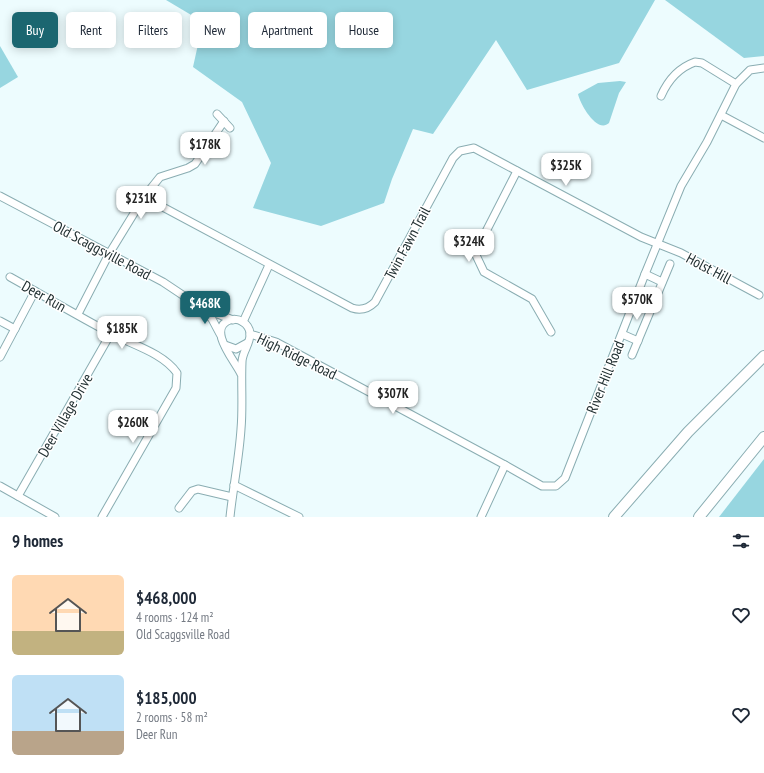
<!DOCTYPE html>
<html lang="en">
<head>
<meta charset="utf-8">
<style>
	:root { --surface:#fff; --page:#f6f6f7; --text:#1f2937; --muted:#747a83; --accent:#1b6670 }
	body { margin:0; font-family:"PT Sans Narrow",sans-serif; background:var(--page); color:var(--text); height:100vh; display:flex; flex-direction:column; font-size:15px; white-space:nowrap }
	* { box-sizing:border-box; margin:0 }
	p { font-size:13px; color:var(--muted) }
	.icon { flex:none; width:22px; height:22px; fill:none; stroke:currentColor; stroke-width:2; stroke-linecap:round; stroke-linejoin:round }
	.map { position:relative; height:517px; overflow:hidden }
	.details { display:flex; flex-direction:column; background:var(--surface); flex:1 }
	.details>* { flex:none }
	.top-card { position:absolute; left:12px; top:12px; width:400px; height:36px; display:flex; gap:8px }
	.price { position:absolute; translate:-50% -34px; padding:0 9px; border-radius:8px; background:#fff; color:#222; font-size:13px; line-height:26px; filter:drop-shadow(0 1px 2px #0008) }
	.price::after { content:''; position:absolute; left:50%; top:24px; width:12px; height:9px; margin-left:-6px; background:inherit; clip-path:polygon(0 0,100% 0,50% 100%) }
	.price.selected { background:var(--accent); color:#fff }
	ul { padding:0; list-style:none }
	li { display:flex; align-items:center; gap:12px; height:100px; padding:0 12px }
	li span { display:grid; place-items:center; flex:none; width:112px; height:80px; border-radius:6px; color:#555 }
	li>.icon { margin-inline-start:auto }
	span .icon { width:48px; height:48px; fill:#fffc; stroke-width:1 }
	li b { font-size:17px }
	h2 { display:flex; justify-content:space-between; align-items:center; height:48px; padding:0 12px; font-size:17px }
	.tag { padding:0 14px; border-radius:6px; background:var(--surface); box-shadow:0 2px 10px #0003; font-size:14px; line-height:36px }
	.tag.selected { background:var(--accent); color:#fff }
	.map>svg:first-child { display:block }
	.forest { fill:#97d6e0 }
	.water { fill:#96d5df }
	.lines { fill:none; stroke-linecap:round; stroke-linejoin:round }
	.minor-casing { stroke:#8aadb2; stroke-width:9 }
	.highway-casing { stroke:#8aadb2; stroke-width:12 }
	.minor { stroke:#fff; stroke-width:7 }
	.highway { stroke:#fff; stroke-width:10 }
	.labels { text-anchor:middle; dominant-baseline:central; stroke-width:3; stroke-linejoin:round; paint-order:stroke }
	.street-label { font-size:15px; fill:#223032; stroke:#fff }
</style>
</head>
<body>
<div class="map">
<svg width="764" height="517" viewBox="0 0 764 517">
	<rect width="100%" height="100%" fill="#edfcfe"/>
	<g class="forest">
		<path d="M166,0H655L619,63L527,90L496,40L433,134L413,129L392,179L384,203L321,226L253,208L271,163L242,102L193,67L203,22Z"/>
		<path d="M665,0H764V56L744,58Z"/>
		<path d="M0,46L18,77L0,88Z"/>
		<path d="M764,459V517H719Z"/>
	</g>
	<path class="water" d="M620,81L626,82L619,93L609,123C597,134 580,104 578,94L598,83Z"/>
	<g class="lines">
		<g class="minor-casing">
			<g id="minor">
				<path d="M661,96C668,80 678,68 695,62L702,63L736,84"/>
				<path d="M217,114L230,128"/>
				<path d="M721,115L764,138"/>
				<path d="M517,171L475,253L484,272L532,299L551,332"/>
				<path d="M0,196L163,282L202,308L233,320"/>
				<path d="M144,197L352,308C361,311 368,309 375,302L453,158L460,151L474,148L641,237L681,253L759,295"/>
				<path d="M645,274L662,282"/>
				<path d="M10,277C44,296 78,316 112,334C133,345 163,353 177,373L176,388L102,517"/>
				<path d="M204,310L212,319L220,334"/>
				<path d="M78,314L109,254L144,197L160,177L188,168L195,164L224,121"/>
				<path d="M0,321L15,329"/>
				<path d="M243,322L269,265"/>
				<path d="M250,334L276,342L505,465L481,517"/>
				<path d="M622,334L638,341"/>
				<path d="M225,345L236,349L247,343"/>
				<path d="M632,355L670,264"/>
				<path d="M0,357L35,291"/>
				<path d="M505,465L542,486H556L565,478L645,274L681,186L707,142L736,84L750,70L764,68"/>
				<path d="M234,485L299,517"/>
				<path d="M0,486L55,517"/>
				<path d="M18,496L111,333"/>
				<path d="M179,508L192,491L198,489L232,497"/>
				<path d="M230,517C233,488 239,459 241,429C243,407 241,385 242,362C242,352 251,343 250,333C249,324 239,317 230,320C206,328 235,361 241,374"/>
			</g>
		</g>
		<g class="highway-casing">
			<g id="highway">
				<path d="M614,517L688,432L764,356"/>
				<path d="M699,517L764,437"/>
			</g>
		</g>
		<use href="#minor" class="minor"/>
		<use href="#highway" class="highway"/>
	</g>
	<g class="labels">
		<g class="street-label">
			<text transform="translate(407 243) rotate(-62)">Twin Fawn Trail</text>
			<text transform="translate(102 250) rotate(28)">Old Scaggsville Road</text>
			<text transform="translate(709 268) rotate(28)">Holst Hill</text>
			<text transform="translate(44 296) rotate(29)">Deer Run</text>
			<text transform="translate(297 356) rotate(26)">High Ridge Road</text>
			<text transform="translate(605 377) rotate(-68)">River Hill Road</text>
			<text transform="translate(65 415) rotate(-60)">Deer Village Drive</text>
		</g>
	</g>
</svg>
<b class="price" style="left:205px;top:166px">$178K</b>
<b class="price" style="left:566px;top:187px">$325K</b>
<b class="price" style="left:141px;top:220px">$231K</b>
<b class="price" style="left:469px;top:263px">$324K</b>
<b class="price" style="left:637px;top:321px">$570K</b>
<b class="price selected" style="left:205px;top:325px">$468K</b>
<b class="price" style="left:122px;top:350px">$185K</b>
<b class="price" style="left:393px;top:415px">$307K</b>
<b class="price" style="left:133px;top:444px">$260K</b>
<div class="top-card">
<a class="tag selected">Buy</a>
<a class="tag">Rent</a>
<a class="tag">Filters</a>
<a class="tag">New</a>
<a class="tag">Apartment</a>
<a class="tag">House</a>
</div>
</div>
<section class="details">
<h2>9 homes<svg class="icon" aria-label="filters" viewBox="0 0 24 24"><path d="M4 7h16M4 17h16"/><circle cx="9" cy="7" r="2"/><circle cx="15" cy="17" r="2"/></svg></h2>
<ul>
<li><span style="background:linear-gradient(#ffd9b3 70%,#c2b280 0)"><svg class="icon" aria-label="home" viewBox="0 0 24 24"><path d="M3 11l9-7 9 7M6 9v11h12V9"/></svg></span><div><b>$468,000</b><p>4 rooms · 124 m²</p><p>Old Scaggsville Road</p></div><svg class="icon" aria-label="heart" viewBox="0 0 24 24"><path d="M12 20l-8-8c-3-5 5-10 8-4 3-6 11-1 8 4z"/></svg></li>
<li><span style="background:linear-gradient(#bfe0f5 70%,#b9a48a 0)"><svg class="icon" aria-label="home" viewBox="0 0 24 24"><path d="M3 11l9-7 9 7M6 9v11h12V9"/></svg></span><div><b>$185,000</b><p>2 rooms · 58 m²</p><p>Deer Run</p></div><svg class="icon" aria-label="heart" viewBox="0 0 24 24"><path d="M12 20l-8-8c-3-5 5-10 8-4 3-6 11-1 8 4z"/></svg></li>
</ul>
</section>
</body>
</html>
